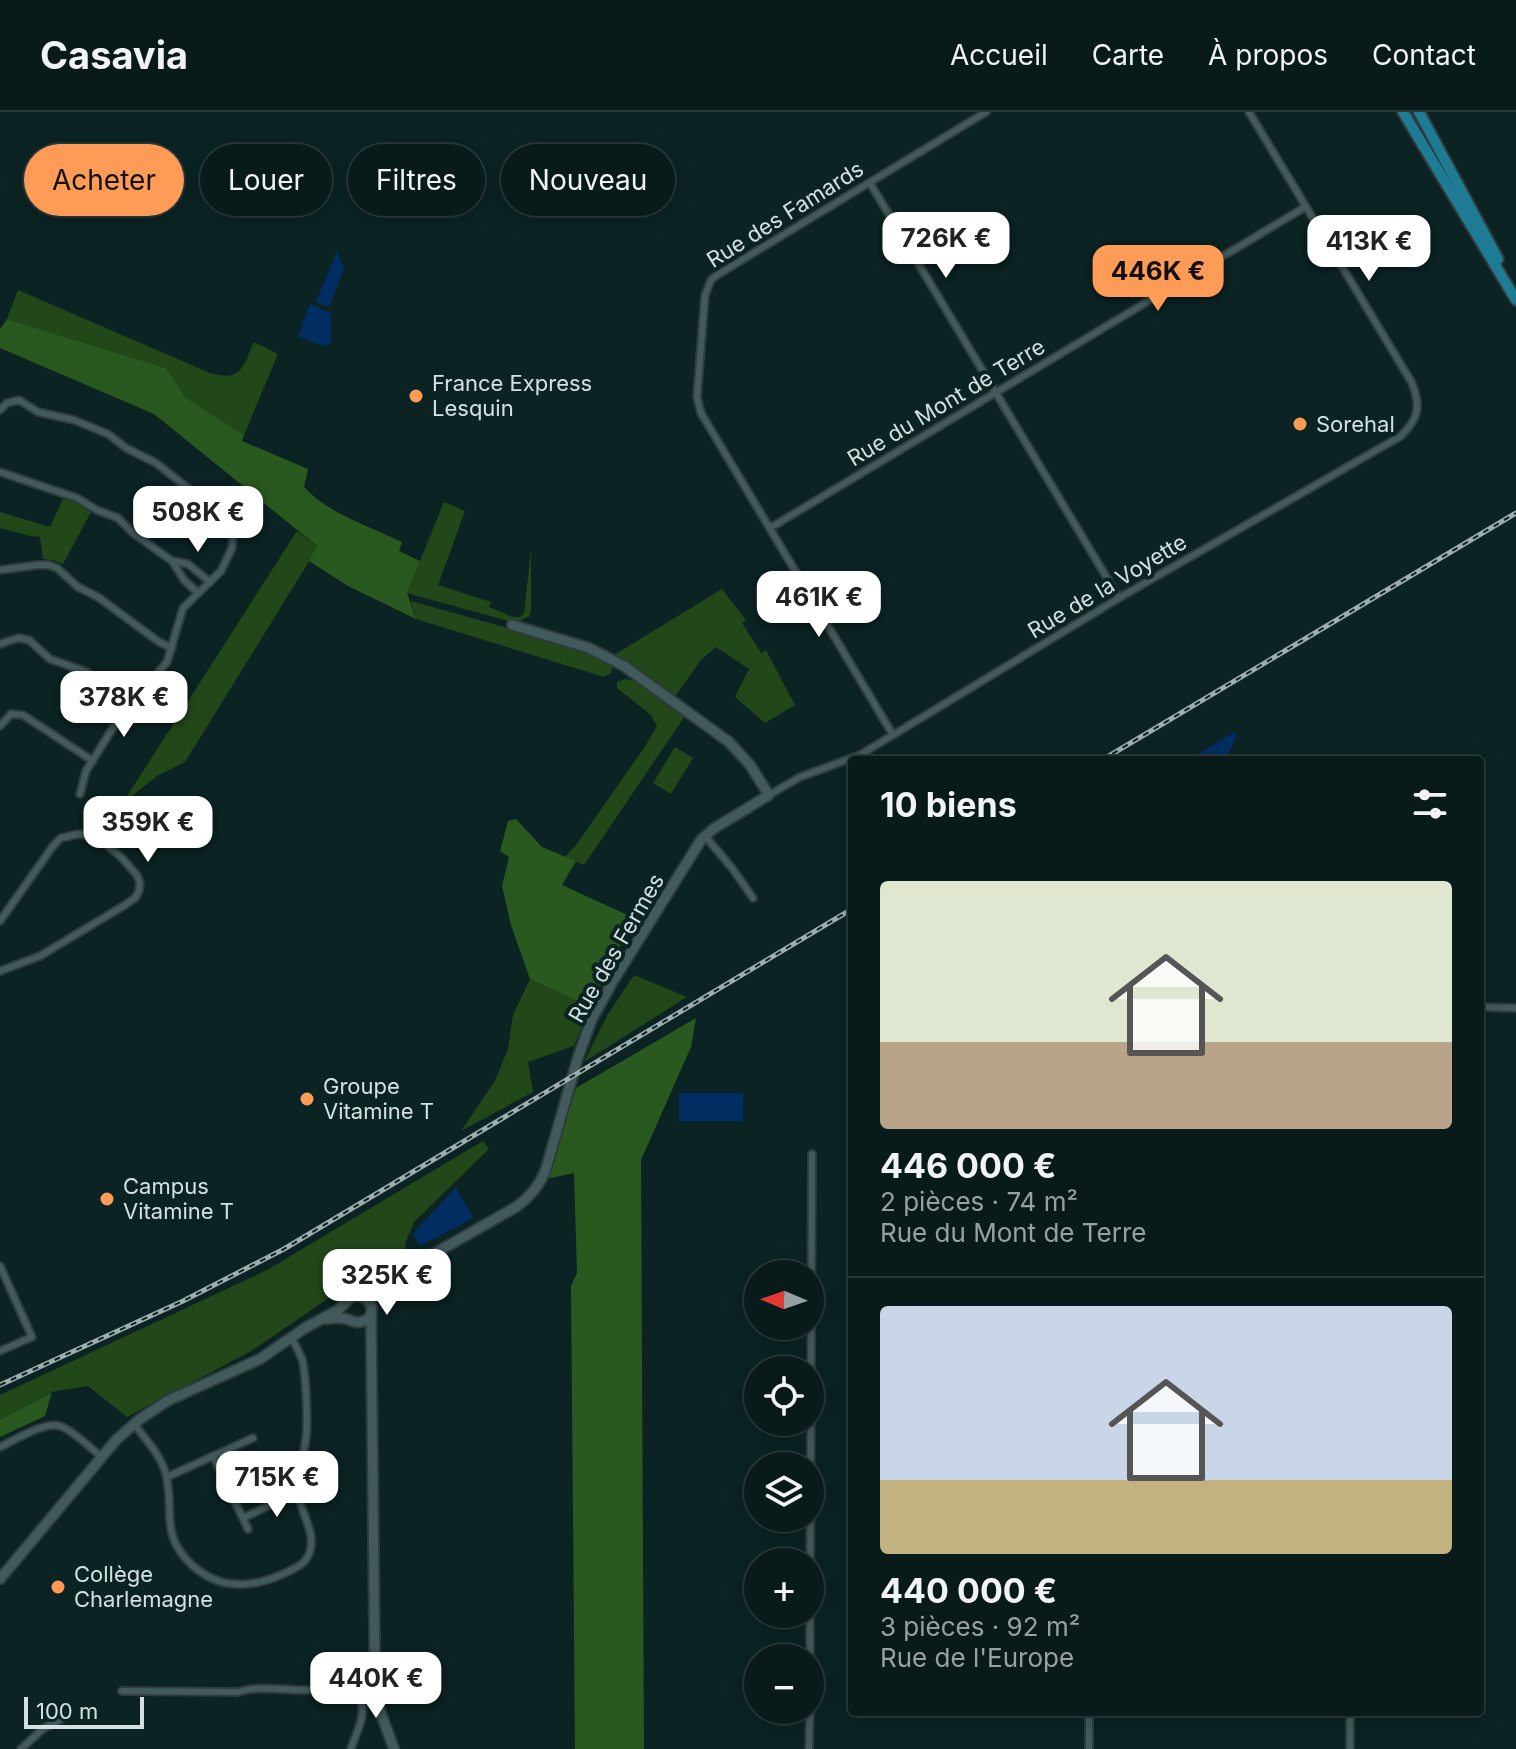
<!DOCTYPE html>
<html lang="fr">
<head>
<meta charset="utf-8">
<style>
	:root { --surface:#081a1a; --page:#162727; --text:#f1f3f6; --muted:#98a1a2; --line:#293839; --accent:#fe9c57 }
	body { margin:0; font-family:Inter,sans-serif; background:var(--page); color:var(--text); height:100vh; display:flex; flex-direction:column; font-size:30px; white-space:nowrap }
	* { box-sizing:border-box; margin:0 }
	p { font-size:26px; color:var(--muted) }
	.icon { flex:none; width:44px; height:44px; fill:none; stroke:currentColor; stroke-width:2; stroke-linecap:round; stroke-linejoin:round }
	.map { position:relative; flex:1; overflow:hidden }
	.sheet { position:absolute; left:848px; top:644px; width:636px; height:960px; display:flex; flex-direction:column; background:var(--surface); border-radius:8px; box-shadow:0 4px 20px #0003,0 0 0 2px var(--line) }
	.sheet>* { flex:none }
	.guide { position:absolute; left:24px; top:32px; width:704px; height:72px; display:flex; gap:16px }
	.needle { width:52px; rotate:272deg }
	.fabs { position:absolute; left:744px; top:1148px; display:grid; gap:16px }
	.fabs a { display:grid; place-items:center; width:80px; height:80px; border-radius:50%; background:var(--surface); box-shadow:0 4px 20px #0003,0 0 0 2px var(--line); font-size:40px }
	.scale { position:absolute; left:24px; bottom:20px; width:120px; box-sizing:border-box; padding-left:8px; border:4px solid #d4e1e1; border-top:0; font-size:22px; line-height:28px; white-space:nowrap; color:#d4e1e1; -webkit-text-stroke:6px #0b2323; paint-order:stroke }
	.price { position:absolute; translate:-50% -68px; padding:0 18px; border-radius:16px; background:#fff; color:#222; font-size:26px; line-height:52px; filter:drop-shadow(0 2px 4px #0008) }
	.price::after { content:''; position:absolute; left:50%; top:48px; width:24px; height:18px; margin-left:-12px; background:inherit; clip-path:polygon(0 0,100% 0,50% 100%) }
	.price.on { background:var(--accent); color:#111 }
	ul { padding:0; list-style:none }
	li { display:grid; align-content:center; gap:16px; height:424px; padding:0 32px }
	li+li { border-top:2px solid var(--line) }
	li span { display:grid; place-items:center; height:248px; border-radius:8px; color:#555 }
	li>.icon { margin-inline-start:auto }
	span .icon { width:144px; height:144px; fill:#fffc; stroke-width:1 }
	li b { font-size:34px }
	h2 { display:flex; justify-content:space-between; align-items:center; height:96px; padding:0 32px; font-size:34px }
	.tag { padding:0 28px; border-radius:36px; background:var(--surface); box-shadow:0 4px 20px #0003,0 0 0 2px var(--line); font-size:28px; line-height:72px }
	.tag.on { background:var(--accent); color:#111 }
	header { display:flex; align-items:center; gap:48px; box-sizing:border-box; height:112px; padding:0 40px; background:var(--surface); border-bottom:2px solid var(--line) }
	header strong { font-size:38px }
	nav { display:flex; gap:44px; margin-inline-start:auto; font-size:28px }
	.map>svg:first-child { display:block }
	.green { fill:#22481a }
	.forest { fill:#29591f }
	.water { fill:#002e62 }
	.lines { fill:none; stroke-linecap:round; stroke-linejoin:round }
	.street-casing { stroke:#2f3b3c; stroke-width:10 }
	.secondary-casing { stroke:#2f3b3c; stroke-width:13 }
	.primary-casing { stroke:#2f3b3c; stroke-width:14 }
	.street { stroke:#425a5b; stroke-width:6 }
	.secondary { stroke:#425a5b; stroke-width:9 }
	.primary { stroke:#1d7c94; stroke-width:10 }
	.rail-casing { stroke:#9eaeae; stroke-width:5 }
	.rail { stroke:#0b2323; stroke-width:2; stroke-dasharray:6; stroke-linecap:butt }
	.poi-dot { fill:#fe9c57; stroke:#0b2323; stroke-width:3 }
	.labels { text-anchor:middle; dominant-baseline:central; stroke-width:8; stroke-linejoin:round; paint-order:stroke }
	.street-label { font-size:22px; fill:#d4e1e1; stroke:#0b2323 }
	.poi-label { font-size:22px; fill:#d4e1e1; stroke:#0b2323; text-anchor:start }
</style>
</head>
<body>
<header>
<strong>Casavia</strong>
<nav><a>Accueil</a><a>Carte</a><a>À propos</a><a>Contact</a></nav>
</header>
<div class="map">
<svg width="1516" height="1637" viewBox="0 0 1516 1637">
	<rect width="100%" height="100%" fill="#0b2323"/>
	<g class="green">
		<path d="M18,178L210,261C242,270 242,256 254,230L278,242L244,323L186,286L166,256L7,207Z"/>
		<path d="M63,387L74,390L91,400L63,452L53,448L43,447L40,425L30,424L0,416V400L50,415Z"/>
		<path d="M444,390L465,399L438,473L491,490L489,495L513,505H520L524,501L531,438V498L529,504L520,509L512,510L407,481Z"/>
		<path d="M297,419L318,435L185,650L157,664L122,692Z"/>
		<path d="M722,477L746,508L742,511L761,541L766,538L795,593L765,611L735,585L749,557L716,535L701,548L674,586L614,543Z"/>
		<path d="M411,489L579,536L612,554L611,561L604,565L416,507Z"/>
		<path d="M625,567C648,569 667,590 685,604L584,753L565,745L576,733L644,636L657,614L651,603L617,576V570Z"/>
		<path d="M675,635L693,646L671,682L653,671Z"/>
		<path d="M634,863L687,885L584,950L608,902Z"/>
		<path d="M530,867L590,895L574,934L528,950L533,980L461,1019L495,969L508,937L513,903Z"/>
		<path d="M483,1029L489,1037L414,1110L405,1132L406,1139L339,1179L253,1238L127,1305L88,1274L51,1280L0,1308V1283L267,1158Z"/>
	</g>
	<g class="forest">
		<path d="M7,207L166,256L186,286L244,323L242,329L308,357L304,375C329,402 369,414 402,430L399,439L420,449L407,481L416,507L348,474L309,449L317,434L154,302L0,236V217Z"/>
		<path d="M516,707L542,735L576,749L562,773L634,806L590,895L530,867L511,813L502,774L509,745L500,739L508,709Z"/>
		<path d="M696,906L691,935L641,1048L644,1637H575L571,1174L577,1161L574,1061L546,1067L576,976Z"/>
		<path d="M52,1280L45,1304L0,1325V1308Z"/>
	</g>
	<g class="water">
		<path d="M337,139L344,157L329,195L316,190Z"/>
		<path d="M310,192L331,201V229L326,235L298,224Z"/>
		<path d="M1235,620L1237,623L1226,648H1198V642Z"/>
		<rect x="679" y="981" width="64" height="28"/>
		<path d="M456,1075L473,1106L420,1134L413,1122Z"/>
	</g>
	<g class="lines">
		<g class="street-casing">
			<g id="street">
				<path d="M870,71L1119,486"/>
				<path d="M0,298L7,291L19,288L38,300L74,308L108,322L126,336L156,351L216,398L228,412L233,422L232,436L221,459L183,496L167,550L139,583L126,591"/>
				<path d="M0,360L77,386L97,398L118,406L133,421L172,449L184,468L198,481"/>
				<path d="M770,416L1305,95"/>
				<path d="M172,449L188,452L210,470"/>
				<path d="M0,458L38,453H49L57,456L78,475L98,485L159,530L172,536"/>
				<path d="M0,532L18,526L29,528L50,547L87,560L101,577L126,591"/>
				<path d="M0,614L11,602L23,603L93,649"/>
				<path d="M893,623L701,301L697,285L705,183L711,168L717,163L986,0"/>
				<path d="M80,682L86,659L121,603L126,591"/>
				<path d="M769,683L800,665L860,643L1119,486L1401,324C1419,306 1421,295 1412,271L1249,0"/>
				<path d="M705,724L732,756L753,786"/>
				<path d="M0,809L53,734L61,726L78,722L89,723L103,730L121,745L137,763L140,771L139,779L135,786L125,793L40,844L0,859"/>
				<path d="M1480,895L1516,896"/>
				<path d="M0,1154L32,1225L0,1239"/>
				<path d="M134,1312C146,1328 161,1343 166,1363C175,1399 159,1422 192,1453C219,1478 252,1476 283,1462C295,1456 306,1453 310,1439C316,1420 300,1400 298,1380C296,1363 304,1344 306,1326C308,1312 306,1260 302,1247C299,1240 295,1232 291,1225"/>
				<path d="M0,1335C15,1328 45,1309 60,1314C73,1318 91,1337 102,1345"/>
				<path d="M213,1344L248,1417"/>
				<path d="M167,1365L253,1326"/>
				<path d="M243,1406L298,1380"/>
				<path d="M810,1501L812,1042"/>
				<path d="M810,1546V1502"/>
				<path d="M122,1579L238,1580C261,1573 284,1579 308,1578C320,1577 333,1572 346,1576C353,1578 360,1586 362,1594C365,1607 354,1625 351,1637"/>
				<path d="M21,1637L44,1616L67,1604"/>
				<path d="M809,1637L810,1598"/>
				<path d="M1089,1637V1600"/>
				<path d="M1350,1637V1600"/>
			</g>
		</g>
		<g class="secondary-casing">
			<g id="secondary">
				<path d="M371,1202L375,1569L380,1599L394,1637"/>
				<path d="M326,1207C334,1206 340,1205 347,1207C352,1209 355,1211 360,1210C378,1207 374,1186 357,1183"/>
				<path d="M0,1467L116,1328L140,1307L169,1288L260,1247L305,1216L338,1198L351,1185L365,1181L516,1095C530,1085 540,1073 546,1057L578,945L592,907L613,869L701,728L713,717L769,683L750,653L729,630L624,554L589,536L512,513"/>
			</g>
		</g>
		<g class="primary-casing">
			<g id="primary">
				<path d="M1403,0L1516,188"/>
				<path d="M1419,0L1498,147"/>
			</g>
		</g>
		<use href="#street" class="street"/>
		<use href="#secondary" class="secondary"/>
		<use href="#primary" class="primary"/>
		<g class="rail-casing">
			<g id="rail">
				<path d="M1102,648L1516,401"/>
				<path d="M0,1273L183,1189L284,1137L852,797"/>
			</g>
		</g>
		<use href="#rail" class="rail"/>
	</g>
	<g class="poi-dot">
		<circle cx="416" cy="284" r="8"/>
		<circle cx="1300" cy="312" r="8"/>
		<circle cx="307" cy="987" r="8"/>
		<circle cx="107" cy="1087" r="8"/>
		<circle cx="58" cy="1475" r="8"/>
	</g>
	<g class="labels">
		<g class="street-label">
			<text transform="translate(785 102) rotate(-32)">Rue des Famards</text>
			<text transform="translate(946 290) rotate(-31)">Rue du Mont de Terre</text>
			<text transform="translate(1107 474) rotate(-31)">Rue de la Voyette</text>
			<text transform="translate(616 836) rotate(-60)">Rue des Fermes</text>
		</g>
		<g class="poi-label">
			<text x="432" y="271">France Express<tspan x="432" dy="25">Lesquin</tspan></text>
			<text x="1316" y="312">Sorehal</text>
			<text x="323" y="974">Groupe<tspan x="323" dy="25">Vitamine T</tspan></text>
			<text x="123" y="1074">Campus<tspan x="123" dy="25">Vitamine T</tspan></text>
			<text x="74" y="1462">Collège<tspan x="74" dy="25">Charlemagne</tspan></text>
		</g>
	</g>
</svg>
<div class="fabs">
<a><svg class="needle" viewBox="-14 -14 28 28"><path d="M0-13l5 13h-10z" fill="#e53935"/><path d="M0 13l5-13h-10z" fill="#98a1a2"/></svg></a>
<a><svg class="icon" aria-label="locate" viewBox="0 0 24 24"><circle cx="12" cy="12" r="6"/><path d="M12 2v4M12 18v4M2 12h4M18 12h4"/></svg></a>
<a><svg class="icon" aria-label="layers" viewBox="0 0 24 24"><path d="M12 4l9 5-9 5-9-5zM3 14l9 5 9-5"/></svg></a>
<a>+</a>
<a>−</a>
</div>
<div class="scale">100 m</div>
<b class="price" style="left:946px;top:168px">726K €</b>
<b class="price" style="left:1369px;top:171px">413K €</b>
<b class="price on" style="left:1158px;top:201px">446K €</b>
<b class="price" style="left:198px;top:442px">508K €</b>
<b class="price" style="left:819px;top:527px">461K €</b>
<b class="price" style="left:124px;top:627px">378K €</b>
<b class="price" style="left:148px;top:752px">359K €</b>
<b class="price" style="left:387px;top:1205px">325K €</b>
<b class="price" style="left:277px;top:1407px">715K €</b>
<b class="price" style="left:376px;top:1608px">440K €</b>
<div class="guide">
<a class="tag on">Acheter</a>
<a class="tag">Louer</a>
<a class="tag">Filtres</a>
<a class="tag">Nouveau</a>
</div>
<section class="sheet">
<h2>10 biens<svg class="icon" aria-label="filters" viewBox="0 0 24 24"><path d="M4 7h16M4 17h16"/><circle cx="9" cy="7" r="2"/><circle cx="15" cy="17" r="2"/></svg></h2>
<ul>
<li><span style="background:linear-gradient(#dfe7d0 65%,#b9a48a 0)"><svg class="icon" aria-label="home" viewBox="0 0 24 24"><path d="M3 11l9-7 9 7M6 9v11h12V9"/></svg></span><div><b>446 000 €</b><p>2 pièces · 74 m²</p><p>Rue du Mont de Terre</p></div></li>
<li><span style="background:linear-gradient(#c9d6e8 70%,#c2b280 0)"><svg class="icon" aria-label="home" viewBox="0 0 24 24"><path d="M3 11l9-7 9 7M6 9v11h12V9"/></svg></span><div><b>440 000 €</b><p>3 pièces · 92 m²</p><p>Rue de l'Europe</p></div></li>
</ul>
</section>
</div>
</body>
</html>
